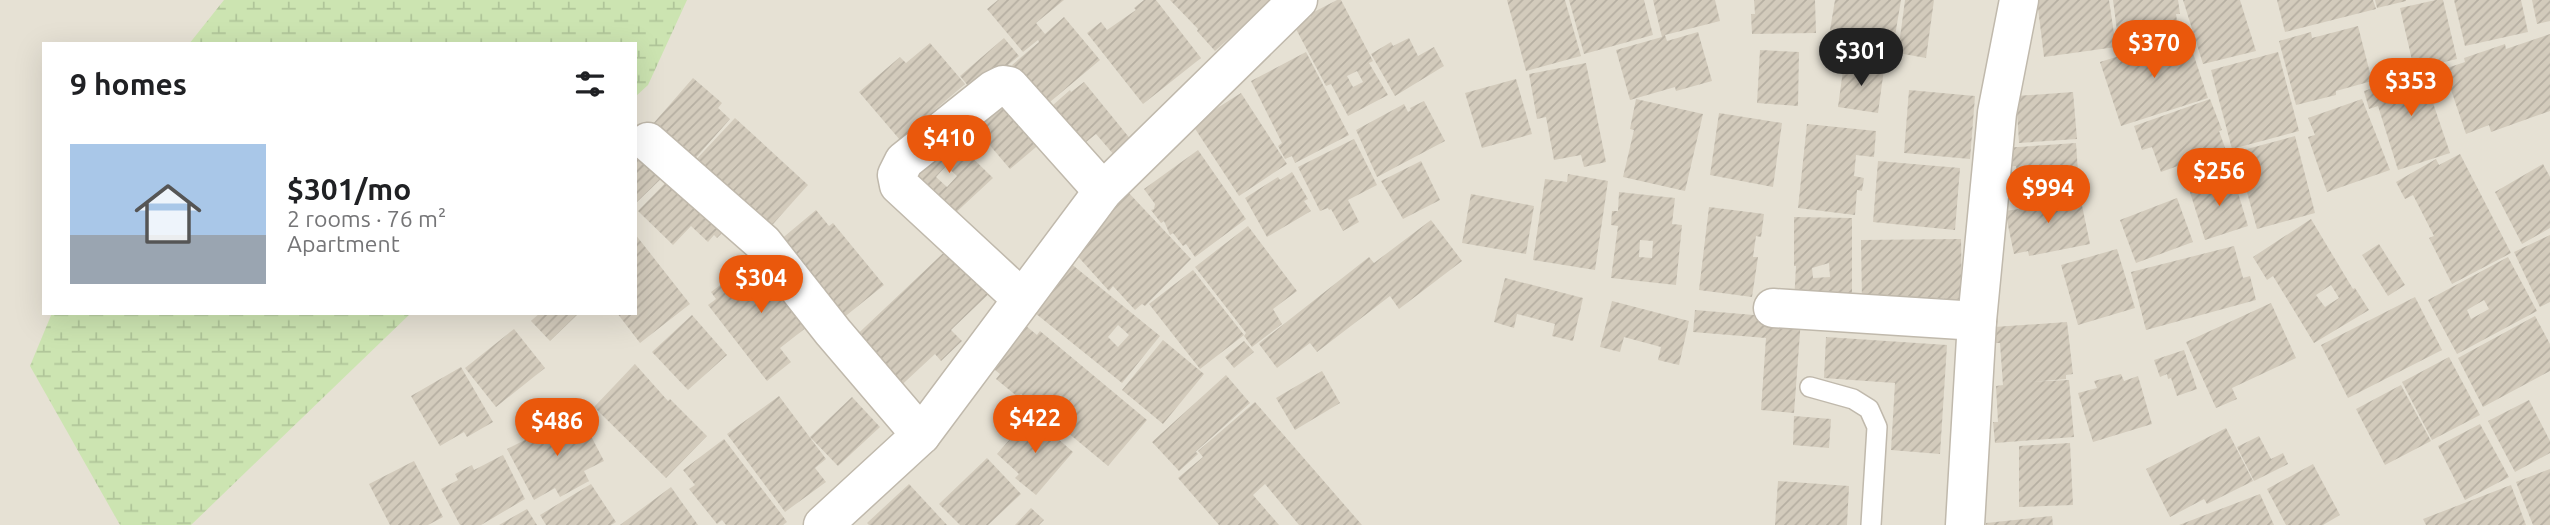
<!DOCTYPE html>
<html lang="en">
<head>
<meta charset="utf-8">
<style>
	:root { --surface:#fff; --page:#f6f6f6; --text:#202124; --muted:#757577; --accent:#ea580c }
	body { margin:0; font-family:Ubuntu,sans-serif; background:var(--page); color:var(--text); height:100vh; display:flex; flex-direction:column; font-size:26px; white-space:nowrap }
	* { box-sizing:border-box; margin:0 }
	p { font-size:23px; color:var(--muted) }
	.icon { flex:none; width:38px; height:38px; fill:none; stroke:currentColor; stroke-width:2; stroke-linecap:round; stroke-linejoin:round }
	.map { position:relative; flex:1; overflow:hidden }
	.panel { position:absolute; left:42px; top:42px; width:595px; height:273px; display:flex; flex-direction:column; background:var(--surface); border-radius:0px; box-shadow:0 7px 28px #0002 }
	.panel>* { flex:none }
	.price { position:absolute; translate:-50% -60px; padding:0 16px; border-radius:24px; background:var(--accent); color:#fff; font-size:23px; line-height:46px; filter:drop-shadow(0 2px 4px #0008) }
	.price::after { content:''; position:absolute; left:50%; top:42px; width:21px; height:16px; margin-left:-10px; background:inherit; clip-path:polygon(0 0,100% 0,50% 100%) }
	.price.active { background:#222; color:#fff }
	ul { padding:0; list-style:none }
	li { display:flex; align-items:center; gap:21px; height:175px; padding:0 28px }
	li span { display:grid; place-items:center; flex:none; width:196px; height:140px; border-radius:0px; color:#555 }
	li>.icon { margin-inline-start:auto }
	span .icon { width:84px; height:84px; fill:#fffc; stroke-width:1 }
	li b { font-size:30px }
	h2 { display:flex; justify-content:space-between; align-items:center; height:84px; padding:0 28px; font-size:30px }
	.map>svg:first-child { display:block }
	.residential { fill:#e6e1d4; fill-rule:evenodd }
	.wetland { fill:url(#wetland-marsh) }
	.building { fill:url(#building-hatch); fill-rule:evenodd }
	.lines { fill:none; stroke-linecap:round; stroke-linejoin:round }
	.lane-casing { stroke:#c0b9ac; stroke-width:22 }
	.street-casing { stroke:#c0b9ac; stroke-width:41 }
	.lane { stroke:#fff; stroke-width:19 }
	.street { stroke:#fff; stroke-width:38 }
</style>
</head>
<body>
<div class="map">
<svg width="2550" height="525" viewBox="0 0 2550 525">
	<defs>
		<pattern id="wetland-marsh" width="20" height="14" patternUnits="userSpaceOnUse" patternTransform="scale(1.75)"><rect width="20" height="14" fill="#cce4b1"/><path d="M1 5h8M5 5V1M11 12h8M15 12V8" fill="none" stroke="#b0c599"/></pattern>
		<pattern id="building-hatch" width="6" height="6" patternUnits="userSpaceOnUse" patternTransform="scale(1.75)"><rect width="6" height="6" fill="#d3cbbc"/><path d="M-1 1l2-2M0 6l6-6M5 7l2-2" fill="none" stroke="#b6afa2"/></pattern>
	</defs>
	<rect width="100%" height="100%" fill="#f2efe6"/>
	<path class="residential" d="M0,0H2550V525H0ZM44,44H635V313H44Z"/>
	<g class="wetland">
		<path d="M224,0H687L648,85L635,97V44H189Z"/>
		<path d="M52,313H411L191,525H120L30,366Z"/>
	</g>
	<g class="building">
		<path d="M998,0H1064L1036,23L1045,34L1064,17L1100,60L1038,112L1023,79L1012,65L1039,42L1038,40L1023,52L987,9Z"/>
		<path d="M1144,0H1156L1201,58L1143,104L1087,33L1101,22L1107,30L1136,10L1134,8Z"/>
		<path d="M1170,0H1272L1215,51L1197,31L1198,29Z"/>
		<path d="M1337,0H1341L1373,61L1369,63L1388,95L1348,116L1331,84L1326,86L1296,29L1299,27L1297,24L1311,17L1310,14ZM1357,71L1363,82L1353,87L1347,76Z"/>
		<path d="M1507,0H1565L1581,56L1526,71Z"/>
		<path d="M1569,0H1644L1653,35L1584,54Z"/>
		<path d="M1653,0H1715L1720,21L1665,35L1667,41L1698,32L1712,81L1676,91L1675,87L1630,100L1616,50L1662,37Z"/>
		<path d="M1754,0H1815L1816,33L1752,34L1751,14H1755Z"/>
		<path d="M1835,0H1901L1893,48L1829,36Z"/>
		<path d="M1905,0H1934L1926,58L1898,53Z"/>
		<path d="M2037,0H2109L2116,47L2044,57Z"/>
		<path d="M2113,0H2178L2180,14H2176L2178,28L2163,30V34L2118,39Z"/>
		<path d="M2183,0H2240L2256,51L2203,64Z"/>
		<path d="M2277,0H2373L2376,9L2285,32Z"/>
		<path d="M2375,0H2406V1L2377,8Z"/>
		<path d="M2436,0H2443L2457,59L2414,69L2400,8Z"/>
		<path d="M2454,0H2521L2528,32L2465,46Z"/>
		<path d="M2532,0H2550V21L2537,24Z"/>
		<path d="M2358,26L2372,81L2336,91V95L2296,105L2279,41L2311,32L2312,38Z"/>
		<path d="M2550,34V111L2491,132L2489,125L2466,134L2444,69L2465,62L2464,58L2505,44L2506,49Z"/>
		<path d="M2187,35L2208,98L2121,126L2100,62Z"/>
		<path d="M1004,38L1019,56L974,93L960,76Z"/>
		<path d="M1409,38L1418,56L1434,47L1444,66L1395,96L1371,54L1391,42L1393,46Z"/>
		<path d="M930,43L965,84L900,140L859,92L900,57L906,63Z"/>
		<path d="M1760,50L1799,52L1798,106L1757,103Z"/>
		<path d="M1306,52L1349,135L1295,163L1292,156L1285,159L1278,146L1282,143L1251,81Z"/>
		<path d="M2278,52L2299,131L2232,149L2211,70Z"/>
		<path d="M1586,63L1606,162L1584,167L1581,155L1554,160L1546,117L1537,119L1529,74Z"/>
		<path d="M1844,63L1884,69L1878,113L1838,107Z"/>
		<path d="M2425,71L2429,82L2440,78L2445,93L2431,97L2450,153L2398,170L2378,106L2369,109L2364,91Z"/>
		<path d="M693,78L722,103L718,108L730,119L686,169L645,133Z"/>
		<path d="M1516,79L1532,134L1482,148L1465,93Z"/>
		<path d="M1084,82L1132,141L1115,156L1096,134L1075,151L1044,113L1070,90L1071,92Z"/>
		<path d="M1008,90L1048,137L1010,169L970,122Z"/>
		<path d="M1909,90L1975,96L1970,159L1904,153Z"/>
		<path d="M2073,92L2077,139L2019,143L2016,96Z"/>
		<path d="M1241,93L1287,164L1239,196L1192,124Z"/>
		<path d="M1636,99L1703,114L1685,191L1623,177L1634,130L1630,129Z"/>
		<path d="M2210,99L2222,130L2219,131L2227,153L2202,162L2200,158L2161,172L2152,147L2142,150L2134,126Z"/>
		<path d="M2362,99L2390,170L2327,192L2308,137L2315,135L2308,118Z"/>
		<path d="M1424,101L1445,141L1377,177L1356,130L1404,104L1408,112L1411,110L1410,108Z"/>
		<path d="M1719,113L1782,123L1773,187L1710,175Z"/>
		<path d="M735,118L808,185L765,233L690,166Z"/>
		<path d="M1807,124L1876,131L1874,157L1856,155L1854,176L1864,178L1862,191L1857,190L1855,215L1798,208Z"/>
		<path d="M946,132L993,178L951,217L906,172ZM946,166L957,176L947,187L936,177Z"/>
		<path d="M635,134L670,170L635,204Z"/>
		<path d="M2295,136L2315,213L2257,229L2236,152Z"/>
		<path d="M1354,139L1377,185L1348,200L1359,222L1343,231L1331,209L1329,210L1328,208L1320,211L1298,167Z"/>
		<path d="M2076,143L2079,187L2010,194L2008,172H2017L2016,166L2004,167L2003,148Z"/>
		<path d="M1198,150L1246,219L1195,257L1186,244L1183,246L1173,233L1170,235L1164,221L1161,223L1151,210L1154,209L1155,204L1144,189Z"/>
		<path d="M2460,154L2511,253L2452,284L2429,238L2434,236L2413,195L2405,199L2396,182L2436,159L2439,165Z"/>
		<path d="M1421,161L1440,200L1403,219L1381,181Z"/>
		<path d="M1878,161L1960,168L1955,230L1873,222Z"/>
		<path d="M2543,164L2550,177V228L2522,244L2495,192Z"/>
		<path d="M678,170L732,223L717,238L714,235L708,242L691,226L673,245L638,211Z"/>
		<path d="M1292,172L1308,199L1304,201L1311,211L1267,237L1245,198L1278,177L1280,180Z"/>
		<path d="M1568,174L1608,181L1595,270L1533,260L1545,179L1567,182Z"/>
		<path d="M2233,176L2248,226L2205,240L2189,189Z"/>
		<path d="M1127,191L1191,259L1145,306L1142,304L1135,310L1113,286L1109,291L1073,251L1110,216L1105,212Z"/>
		<path d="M2079,191L2090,244L2029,256L2028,251L2014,254L2005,211L2019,209L2018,202Z"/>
		<path d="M1619,192L1675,198L1672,224L1682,225L1676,285L1611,278L1618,226L1611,225L1612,211H1618ZM1640,240L1653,241L1652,258L1639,257Z"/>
		<path d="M1471,194L1534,206L1526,254L1462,243Z"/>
		<path d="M2177,198L2193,242L2136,263L2120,220Z"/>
		<path d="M1709,207L1764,214L1761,237L1756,236L1753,257H1758L1752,297L1699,290Z"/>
		<path d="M816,210L829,226L833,223L884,285L837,323L773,246Z"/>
		<path d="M1794,217L1852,218V303L1794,302L1796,266H1794ZM1829,263L1830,277L1813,278L1812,268Z"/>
		<path d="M2311,219L2353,289L2355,288L2369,310L2314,343L2273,276L2267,280L2253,257ZM2331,285L2339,298L2325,307L2316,295Z"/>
		<path d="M1431,220L1462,261L1399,309L1390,296L1317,352L1310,343L1277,368L1259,344L1261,342L1369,257L1374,263Z"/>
		<path d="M1248,226L1297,291L1273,309L1282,324L1252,347L1244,336L1246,333L1195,267Z"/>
		<path d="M635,234L690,304L640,343L617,313H635Z"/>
		<path d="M2550,235V302L2540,307L2514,252Z"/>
		<path d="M1961,239L1962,302H1944V298L1862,303L1861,240Z"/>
		<path d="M955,242L997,286L951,330L962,341L941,361L935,354L893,393L847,344Z"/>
		<path d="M2379,244L2405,285L2388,296L2362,255Z"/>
		<path d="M2234,246L2243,278L2250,276L2256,300L2146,330L2131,272Z"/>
		<path d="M2117,249L2135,308L2078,325L2061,265Z"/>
		<path d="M760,255L816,320L780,348L791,362L767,381L708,305L716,299L711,292Z"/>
		<path d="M2508,257L2537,311L2457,354L2428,300ZM2484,300L2489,309L2471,319L2467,310Z"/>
		<path d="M1064,258L1160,336L1122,383L1035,313ZM1118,325L1129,335L1118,347L1108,337Z"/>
		<path d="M1193,270L1244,335L1200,369L1149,304Z"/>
		<path d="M1505,278L1583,298L1573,341L1552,336L1555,324L1517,314L1514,328L1494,322Z"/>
		<path d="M2415,297L2442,350L2348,398L2321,345Z"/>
		<path d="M1612,301L1689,321L1679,365L1658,360L1661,347L1624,337L1620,352L1600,347Z"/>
		<path d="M2271,303L2296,358L2232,388L2237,399L2216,408L2186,342Z"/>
		<path d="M1695,310L1801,319L1794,413L1761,410L1766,338L1693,332Z"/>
		<path d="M540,313H579L550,341L531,321Z"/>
		<path d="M692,315L727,355L688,390L652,352Z"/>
		<path d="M2535,316L2550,344V371L2483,407L2458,358Z"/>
		<path d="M1020,321L1037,335L1040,331L1147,420L1108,466L1021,394L1018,397L996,379L1000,374L985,362Z"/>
		<path d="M2067,322L2073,374L2066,375V379L2028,382L2069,380L2074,437L1995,443L1993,422H1998L1996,386L2003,385L2000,343H1995L1994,327Z"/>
		<path d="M514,329L545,368L496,407L465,368Z"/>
		<path d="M1826,337L1947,345L1940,454L1891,450L1895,383L1824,378Z"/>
		<path d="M1163,340L1204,374L1163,424L1122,390Z"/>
		<path d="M1244,341L1254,352L1234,368L1225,357Z"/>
		<path d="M2184,350L2197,389L2177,396L2171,378L2168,379L2167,374L2160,377L2154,360Z"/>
		<path d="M2449,357L2480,415L2432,440L2402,382Z"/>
		<path d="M635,364L668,401L670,399L707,436L666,478L594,407Z"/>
		<path d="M461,367L493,422L467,437L464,432L440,446L411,396Z"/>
		<path d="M1322,371L1340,403L1295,430L1276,398Z"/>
		<path d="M2121,374L2124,381L2138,376L2152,424L2093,442L2078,393L2097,388L2094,381Z"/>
		<path d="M1226,375L1250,403L1192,455L1196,452L1198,454L1179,471L1152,442Z"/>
		<path d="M2401,385L2431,441L2385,465L2356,409Z"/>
		<path d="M779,396L826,459L815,468L826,482L785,512L727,434Z"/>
		<path d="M852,397L880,427L838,466L810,437Z"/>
		<path d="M2529,400L2550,441V453L2515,472L2488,421Z"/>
		<path d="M1255,402L1362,525H1299L1265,484L1253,495L1279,525H1219L1178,478L1203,457L1198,451Z"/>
		<path d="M579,413L604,461L584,471L589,481L560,497L555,488L534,500L507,449Z"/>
		<path d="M1031,415L1073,452L1036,495L1015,478L1019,474L997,454Z"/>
		<path d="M1794,416L1831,419L1829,448L1793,445Z"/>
		<path d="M2480,424L2509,477L2465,500L2438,446Z"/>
		<path d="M2226,428L2253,481L2207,504L2204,499L2170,517L2146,469Z"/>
		<path d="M2259,436L2271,459L2283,453L2288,464L2254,481L2237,447Z"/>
		<path d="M724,439L782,515L787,522L783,525H726L722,520L717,524L689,489L695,485L683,470Z"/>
		<path d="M2070,443L2073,505L2019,507V446Z"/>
		<path d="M503,455L525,499L481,525H460L441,489L458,480L455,474L472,465L474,470Z"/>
		<path d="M987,458L1021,494L988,525H960L939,504Z"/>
		<path d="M414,461L443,517L428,525H390L369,484Z"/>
		<path d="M2313,464L2340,515L2323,525H2286L2267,489Z"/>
		<path d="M2550,469V525H2533L2516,482Z"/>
		<path d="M1778,481L1849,486L1847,525H1775Z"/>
		<path d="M591,484L616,522L611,525H546L540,515Z"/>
		<path d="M909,484L947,525H869L867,523Z"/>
		<path d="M2511,485L2526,525H2426L2423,519Z"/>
		<path d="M671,487L698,525H620Z"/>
		<path d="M2260,494L2274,525H2179Z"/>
		<path d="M1031,508L1044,520L1039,525H1015Z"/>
		<path d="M527,509L537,525H499Z"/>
		<path d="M2052,516L2053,525H1986V523Z"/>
	</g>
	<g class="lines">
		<g class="lane-casing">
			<path id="lane" d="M1810,387L1853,399L1869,409L1877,427L1871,525"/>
		</g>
		<g class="street-casing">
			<g id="street">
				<path d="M648,142L763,243L833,332L921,435"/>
				<path d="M1022,299L899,185L897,175L904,161L993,90L1003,85L1009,86L1103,191"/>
				<path d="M1773,308L1977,321"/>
				<path d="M823,525L921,435L1103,191L1298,0"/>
				<path d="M1965,525L1977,321L1997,113L2019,0"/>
			</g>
		</g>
		<use href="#lane" class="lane"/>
		<use href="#street" class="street"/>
	</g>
</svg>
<b class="price" style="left:2154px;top:80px">$370</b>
<b class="price active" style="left:1861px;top:88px">$301</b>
<b class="price" style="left:2411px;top:118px">$353</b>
<b class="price" style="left:949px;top:175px">$410</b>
<b class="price" style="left:2219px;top:208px">$256</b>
<b class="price" style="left:2048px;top:225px">$994</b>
<b class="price" style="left:761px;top:315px">$304</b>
<b class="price" style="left:1035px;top:455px">$422</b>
<b class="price" style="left:557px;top:458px">$486</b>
<section class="panel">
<h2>9 homes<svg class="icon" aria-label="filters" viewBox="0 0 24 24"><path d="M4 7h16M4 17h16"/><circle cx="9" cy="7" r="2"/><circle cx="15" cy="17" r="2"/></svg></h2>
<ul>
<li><span style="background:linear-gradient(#a9c7e8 65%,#9aa5b1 0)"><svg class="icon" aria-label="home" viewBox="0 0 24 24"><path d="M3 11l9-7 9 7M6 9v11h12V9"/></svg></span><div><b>$301/mo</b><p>2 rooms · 76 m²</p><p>Apartment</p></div></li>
</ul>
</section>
</div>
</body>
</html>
